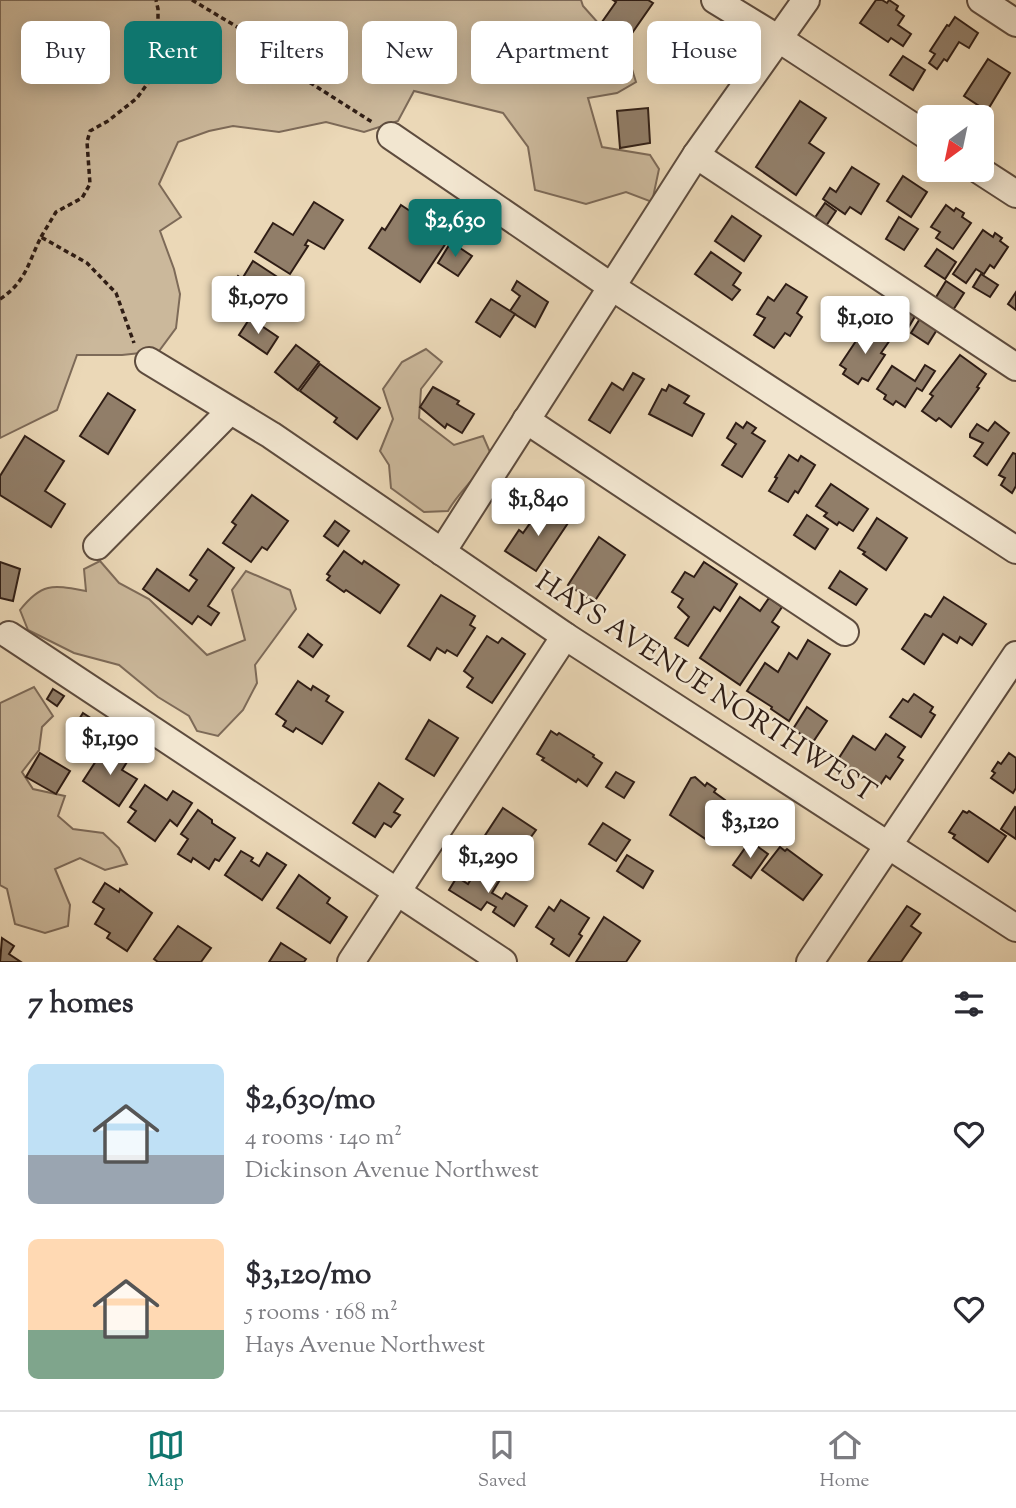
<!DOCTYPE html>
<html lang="en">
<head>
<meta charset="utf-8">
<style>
	:root { --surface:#fff; --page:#f2f2f3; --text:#2b2b33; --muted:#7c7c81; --line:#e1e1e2; --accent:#0f766e }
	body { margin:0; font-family:"Sorts Mill Goudy",serif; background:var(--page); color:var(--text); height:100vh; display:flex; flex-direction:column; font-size:26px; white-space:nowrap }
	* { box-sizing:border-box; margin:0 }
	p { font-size:23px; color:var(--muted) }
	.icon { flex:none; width:38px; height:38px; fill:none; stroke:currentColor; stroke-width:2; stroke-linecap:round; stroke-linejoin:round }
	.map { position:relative; height:962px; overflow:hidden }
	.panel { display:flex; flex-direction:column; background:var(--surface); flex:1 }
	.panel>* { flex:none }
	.banner { position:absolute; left:21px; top:21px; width:975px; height:63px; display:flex; gap:14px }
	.needle { width:46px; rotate:213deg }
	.fabs { position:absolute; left:917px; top:105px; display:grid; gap:14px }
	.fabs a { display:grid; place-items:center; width:77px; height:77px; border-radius:10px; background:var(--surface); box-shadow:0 4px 18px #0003; font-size:35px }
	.price { position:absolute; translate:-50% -60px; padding:0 16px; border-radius:7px; background:#fff; color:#222; font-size:23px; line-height:46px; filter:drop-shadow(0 2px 4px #0008) }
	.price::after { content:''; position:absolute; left:50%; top:42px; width:21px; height:16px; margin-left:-10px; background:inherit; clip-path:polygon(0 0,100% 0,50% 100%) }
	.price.on { background:var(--accent); color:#fff }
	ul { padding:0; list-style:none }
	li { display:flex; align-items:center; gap:21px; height:175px; padding:0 28px }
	li span { display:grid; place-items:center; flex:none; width:196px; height:140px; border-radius:10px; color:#555 }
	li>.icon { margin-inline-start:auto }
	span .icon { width:84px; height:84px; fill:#fffc; stroke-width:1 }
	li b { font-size:30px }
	h2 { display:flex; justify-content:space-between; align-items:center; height:84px; padding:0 28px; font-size:30px }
	.pill { padding:0 24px; border-radius:10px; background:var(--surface); box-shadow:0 4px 18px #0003; font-size:24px; line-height:63px }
	.pill.on { background:var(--accent); color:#fff }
	.menu { display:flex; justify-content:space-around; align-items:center; height:98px; border-top:2px solid var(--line); background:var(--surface); font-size:19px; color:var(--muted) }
	.menu a { display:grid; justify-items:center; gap:4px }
	.menu .on { color:var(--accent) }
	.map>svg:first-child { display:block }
	.green { fill:#cbb89b; stroke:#7d6a58; stroke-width:2 }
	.building { fill:#917e69; stroke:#2f1d15; stroke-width:2 }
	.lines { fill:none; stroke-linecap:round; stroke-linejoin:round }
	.minor-casing { stroke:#5e4c3e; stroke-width:30 }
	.path { stroke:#2f1d15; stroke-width:3.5; stroke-dasharray:5 3.5; stroke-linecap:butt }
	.minor { stroke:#f2e6d0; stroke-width:26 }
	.labels { text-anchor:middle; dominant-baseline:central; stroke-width:5; stroke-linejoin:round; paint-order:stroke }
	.street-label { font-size:28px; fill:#2f1d15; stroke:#f2e6d0 }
</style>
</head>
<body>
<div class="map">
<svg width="1016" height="962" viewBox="0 0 1016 962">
	<rect width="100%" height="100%" fill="#ebd8b7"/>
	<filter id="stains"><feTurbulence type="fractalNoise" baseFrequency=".00286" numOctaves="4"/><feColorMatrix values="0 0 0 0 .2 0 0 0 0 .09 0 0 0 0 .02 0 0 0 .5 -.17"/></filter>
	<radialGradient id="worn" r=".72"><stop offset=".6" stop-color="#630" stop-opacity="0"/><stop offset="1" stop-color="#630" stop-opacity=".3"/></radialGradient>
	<g class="green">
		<path d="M0,0H581L583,6L607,33L624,44L636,82L617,93L588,98L602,147L650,155L659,169L652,202L626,192L586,204L535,190L528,147L503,113L414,91L398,121L364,132L326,122L279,132L233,126L209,131L178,142L159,184L181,217L160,231L174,269L180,294L176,328L159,351L122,355H77L57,410L0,438Z"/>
		<path d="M426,349L442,362L421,389L419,418L454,445L483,436L490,452C482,474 460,489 448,511L424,512L391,488L389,465L380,451L393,419L383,389L402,362Z"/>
		<path d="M100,561L119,583L149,599L207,655L245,640L232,590L246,571L290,590L296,609L255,665L257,683L243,710L218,736L197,731L189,716L158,697L119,665L74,653L28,630L20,610C42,582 53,585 86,591L84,569Z"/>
		<path d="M34,687L53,716L42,727L39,750L22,772L33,789L65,796L58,816L73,829L103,833L119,848L127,864L105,870L80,858L55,869L70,905L68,926L45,933L15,924L7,889L0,885V703Z"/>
	</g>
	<g class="building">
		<path d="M613,0H648L653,3L628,39L602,22L616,2Z"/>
		<path d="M876,0H882L887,3L889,0L898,6L896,10L904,16L898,25L911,34L903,46L891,38L888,42L860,23Z"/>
		<path d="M955,17L978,33L969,48L959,42L947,61L944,59L937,69L929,63L935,54L930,51L947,25L949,26Z"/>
		<path d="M903,56L925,70L913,90L890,75Z"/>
		<path d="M988,59L1010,73L987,111L964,96Z"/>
		<path d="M800,101L826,118L809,143L824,153L796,195L756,167Z"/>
		<path d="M648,108L650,143L620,148L617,111Z"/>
		<path d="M852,167L879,184L861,214L850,207L845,214L823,199L830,188L836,192Z"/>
		<path d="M903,176L927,192L911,217L887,201Z"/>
		<path d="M314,202L343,220L324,249L308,240L305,245L308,246L290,274L255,252L273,223L293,235Z"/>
		<path d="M825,203L836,211L826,226L814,219Z"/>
		<path d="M401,205L410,211V214L450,237L420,282L369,248L382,228L385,230Z"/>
		<path d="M946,205L954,211L956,208L964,213L962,217L971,223L953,249L936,238L940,232L931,227Z"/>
		<path d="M732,216L761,236L744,261L715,241Z"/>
		<path d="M899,217L918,229L904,250L886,239Z"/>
		<path d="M983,230L993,237L995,233L1002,238L1000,241L1008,247L994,268L990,265L984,274L976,269L966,283L953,274Z"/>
		<path d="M451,242L472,256L458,276L438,263Z"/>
		<path d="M937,249L956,262L945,279L925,266Z"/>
		<path d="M711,252L741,273L733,285L740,290L732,300L695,274Z"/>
		<path d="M253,261L285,282L275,297L268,293L262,301L258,299L246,317L222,301L238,276L242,279Z"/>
		<path d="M981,274L998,285L990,297L973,287Z"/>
		<path d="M517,281L548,302L535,327L510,311L520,296L512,290Z"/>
		<path d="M946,281L964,293L948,318L930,307Z"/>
		<path d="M786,284L807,297L797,313L802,317L790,336L785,333L774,348L754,335L765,318L757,314L768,297L774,301Z"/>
		<path d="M1016,292V310L1008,304Z"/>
		<path d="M491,299L515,314L500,337L476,322Z"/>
		<path d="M897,299L917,313L904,335L883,322Z"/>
		<path d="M921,317L938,328L928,344L911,333Z"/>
		<path d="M250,318L278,337L267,354L239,335Z"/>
		<path d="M869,326L890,340L881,353L885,355L868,381L862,378L858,384L843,374L846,369L840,365L858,338L860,339Z"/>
		<path d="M296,345L319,362L298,390L275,372Z"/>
		<path d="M960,355L986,374L977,387L979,388L951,427L939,418L936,421L922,411L933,396L930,394Z"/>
		<path d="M320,364L380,408L357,439L334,422L337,418L300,391Z"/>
		<path d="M925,365L935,371L922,391L917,388L905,407L896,401L893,405L884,399L886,395L877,389L892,366L915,381Z"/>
		<path d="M633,373L644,379L610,433L589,420L612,383L623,390Z"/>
		<path d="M669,385L689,396L684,403L704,414L692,436L649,414L662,389L666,391Z"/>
		<path d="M433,387L459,401L457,404L474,414L462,433L447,424L445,428L420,407Z"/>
		<path d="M108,393L135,410L108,454L80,436Z"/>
		<path d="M747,422L756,428L752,433L765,441L742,477L722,465L736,444L727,438L736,423L743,428Z"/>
		<path d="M995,422L1009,433L987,465L974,456L983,443L970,437V434L977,424L988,431Z"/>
		<path d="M25,436L64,461L45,491L65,504L51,527L0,495V476Z"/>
		<path d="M1013,453L1016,454V486L1012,493L1001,485L1005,478L999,475Z"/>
		<path d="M789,455L798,461L801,456L815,465L798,493L795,491L788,502L769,491L777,478L775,477Z"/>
		<path d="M831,484L868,509L853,531L839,522L837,525L824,516L827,513L816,506Z"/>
		<path d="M252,495L288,521L267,550L262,547L251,562L223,543L236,525L232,522Z"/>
		<path d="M547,505L570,520L536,571L505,551L519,530L523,533L533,519L536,522Z"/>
		<path d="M807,515L828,529L815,549L794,535Z"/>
		<path d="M877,518L907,538L886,570L863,554L865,552L858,548Z"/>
		<path d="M335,521L349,531L338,546L324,536Z"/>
		<path d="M599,537L625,555L594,602L568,585Z"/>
		<path d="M208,549L234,568L208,606L219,613L211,625L198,616L192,624L143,589L157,569L189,591L197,580L190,575Z"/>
		<path d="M344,551L362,564L364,561L399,585L380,613L346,590L344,592L327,580L330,576L327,574Z"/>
		<path d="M0,562L20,569L13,601L0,598Z"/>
		<path d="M704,562L737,584L720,611L714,607L688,646L675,638L689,617L678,607L683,599L672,592L685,572L694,577Z"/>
		<path d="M840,571L867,589L856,605L829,588Z"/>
		<path d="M441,595L475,616L470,625L475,628L457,656L447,650L445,653L437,648L430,660L408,646Z"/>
		<path d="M740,597L760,611L769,598L782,607L772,622L779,627L740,685L700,658Z"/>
		<path d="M944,597L986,624L972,645L960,637L957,643L943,634L924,664L902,649L925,614L931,617Z"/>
		<path d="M308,634L322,645L313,657L299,647Z"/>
		<path d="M487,636L498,643L502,638L525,654L492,703L467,687L473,678L464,671Z"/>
		<path d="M808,640L830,654L789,721L771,709L772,707L747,691L765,663L778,672L789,653L797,659Z"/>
		<path d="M298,681L311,690L313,686L329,696L326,701L343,712L322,744L296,728L293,732L283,726L286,721L276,714Z"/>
		<path d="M53,689L64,696L57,706L47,699Z"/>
		<path d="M914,694L933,707L930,712L935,715L921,737L890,717L903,699L908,702Z"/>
		<path d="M807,707L827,721L813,742L793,729Z"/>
		<path d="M83,713L100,724L90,740L73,729Z"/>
		<path d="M429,720L458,738L434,776L406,759Z"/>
		<path d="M551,731L557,735L559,733L594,755L593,757L602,763L587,786L578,779L576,782L542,760L544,758L537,754Z"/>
		<path d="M886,734L905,747L898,757L903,760L890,779L886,776L878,788L837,761L853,736L875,750Z"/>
		<path d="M105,747L127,762L122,770L137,779L119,806L83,781Z"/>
		<path d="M40,753L70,771L56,794L26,777Z"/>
		<path d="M1009,753L1016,758V788L1013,793L991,778L995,773L992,771L998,762L1001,764Z"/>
		<path d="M616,772L634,782L624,798L606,787Z"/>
		<path d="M695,777L705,786L707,783L716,789L714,792L725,800L713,818L722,824L710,842L670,815L691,778Z"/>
		<path d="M379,783L403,799L394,812L400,815L391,827L384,823L375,837L353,823Z"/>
		<path d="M145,785L167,800L173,791L192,803L177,826L170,820L155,841L128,822L136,811L130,807Z"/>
		<path d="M1015,807L1016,808V839L1001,829Z"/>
		<path d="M503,808L536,830L512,863L480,843Z"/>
		<path d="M198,810L212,820V823L235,838L219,861L215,859L209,869L193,858L191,862L178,854L188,839L181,834Z"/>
		<path d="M963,811L967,813L969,811L1006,836L988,862L953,838L955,835L949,832Z"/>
		<path d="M603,823L630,840L616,861L589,844Z"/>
		<path d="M750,841L768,854L751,878L733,865Z"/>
		<path d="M780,847L785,851L787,849L822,875L803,900L762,870Z"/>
		<path d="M241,851L253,858L251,861L259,866L267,853L286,865L262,900L225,875Z"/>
		<path d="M627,855L653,871L643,888L617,871Z"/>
		<path d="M480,864L501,878L492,893L502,899L506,893L527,906L514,926L493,912L496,907L487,902L481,910L449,890L457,877L468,884Z"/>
		<path d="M299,875L330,898L327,903L347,917L330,943L277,908Z"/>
		<path d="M105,883L119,892L120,889L152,913L127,951L107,938L110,933L95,924L104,909L93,902Z"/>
		<path d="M561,900L589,918L579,934L582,936L569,956L551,944L554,939L536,927L549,907L554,911Z"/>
		<path d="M907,906L920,914L911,926L921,933L901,962H868Z"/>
		<path d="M604,917L640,941L626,962H576Z"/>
		<path d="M178,926L211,948L201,962H158L154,959Z"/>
		<path d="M2,938L14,946L9,954L21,962H0Z"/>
		<path d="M281,943L306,959L304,962H269Z"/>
	</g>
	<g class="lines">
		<g class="minor-casing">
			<g id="minor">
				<path d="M715,0L779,39L929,137"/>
				<path d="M981,0L1016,23"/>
				<path d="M391,136L612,287L1016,550"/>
				<path d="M696,155L1016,367"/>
				<path d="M979,170L1016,194"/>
				<path d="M149,361L271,435L565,636L1016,928"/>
				<path d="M526,420L845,632"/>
				<path d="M97,546L230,411"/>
				<path d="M442,552L696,155L806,0"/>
				<path d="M9,635L503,962"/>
				<path d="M351,962L565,636"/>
				<path d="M810,962L1016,655"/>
			</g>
		</g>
		<g class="path">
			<path d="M192,0L274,49L309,82L372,122"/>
			<path d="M41,237L56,212L82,198L90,184L87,142L90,131L108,121L137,98L158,69V9L156,0"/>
			<path d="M0,299C26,282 28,263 41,237L87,263L116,293L134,343"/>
		</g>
		<use href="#minor" class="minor"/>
	</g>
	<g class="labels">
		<g class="street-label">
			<text transform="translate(705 688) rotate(33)">HAYS AVENUE NORTHWEST</text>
		</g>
	</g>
	<rect width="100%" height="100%" filter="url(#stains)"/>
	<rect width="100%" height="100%" fill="url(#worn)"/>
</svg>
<div class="fabs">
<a><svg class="needle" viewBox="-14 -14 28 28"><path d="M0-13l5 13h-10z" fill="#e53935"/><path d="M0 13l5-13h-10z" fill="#7c7c81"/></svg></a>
</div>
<b class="price on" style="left:455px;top:259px">$2,630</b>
<b class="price" style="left:258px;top:336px">$1,070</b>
<b class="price" style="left:865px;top:356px">$1,010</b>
<b class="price" style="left:538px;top:538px">$1,840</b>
<b class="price" style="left:110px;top:777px">$1,190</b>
<b class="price" style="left:750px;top:860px">$3,120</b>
<b class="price" style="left:488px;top:895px">$1,290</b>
<div class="banner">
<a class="pill">Buy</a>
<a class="pill on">Rent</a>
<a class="pill">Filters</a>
<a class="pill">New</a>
<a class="pill">Apartment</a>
<a class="pill">House</a>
</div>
</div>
<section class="panel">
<h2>7 homes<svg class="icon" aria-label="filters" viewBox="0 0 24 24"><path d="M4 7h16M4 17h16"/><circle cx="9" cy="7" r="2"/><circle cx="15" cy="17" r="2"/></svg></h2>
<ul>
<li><span style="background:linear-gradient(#bfe0f5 65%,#9aa5b1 0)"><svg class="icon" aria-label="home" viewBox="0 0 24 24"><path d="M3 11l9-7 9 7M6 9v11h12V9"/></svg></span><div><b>$2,630/mo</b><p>4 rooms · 140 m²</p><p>Dickinson Avenue Northwest</p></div><svg class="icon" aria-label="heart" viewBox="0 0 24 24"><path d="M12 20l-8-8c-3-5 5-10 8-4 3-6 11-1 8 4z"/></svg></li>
<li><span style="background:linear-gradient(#ffd9b3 65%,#7fa58c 0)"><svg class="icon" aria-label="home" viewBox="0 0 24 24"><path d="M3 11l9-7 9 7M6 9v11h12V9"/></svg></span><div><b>$3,120/mo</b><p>5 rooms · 168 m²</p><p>Hays Avenue Northwest</p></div><svg class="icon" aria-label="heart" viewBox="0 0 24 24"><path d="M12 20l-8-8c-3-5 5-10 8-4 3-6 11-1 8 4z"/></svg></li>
</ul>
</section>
<nav class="menu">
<a class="on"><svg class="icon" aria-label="map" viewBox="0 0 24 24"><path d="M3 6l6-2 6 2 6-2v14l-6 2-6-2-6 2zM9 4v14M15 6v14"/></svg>Map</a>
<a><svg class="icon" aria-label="saved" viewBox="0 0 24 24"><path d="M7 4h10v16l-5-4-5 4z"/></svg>Saved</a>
<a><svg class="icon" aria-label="home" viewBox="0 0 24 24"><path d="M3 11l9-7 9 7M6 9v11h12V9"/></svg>Home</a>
</nav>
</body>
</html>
